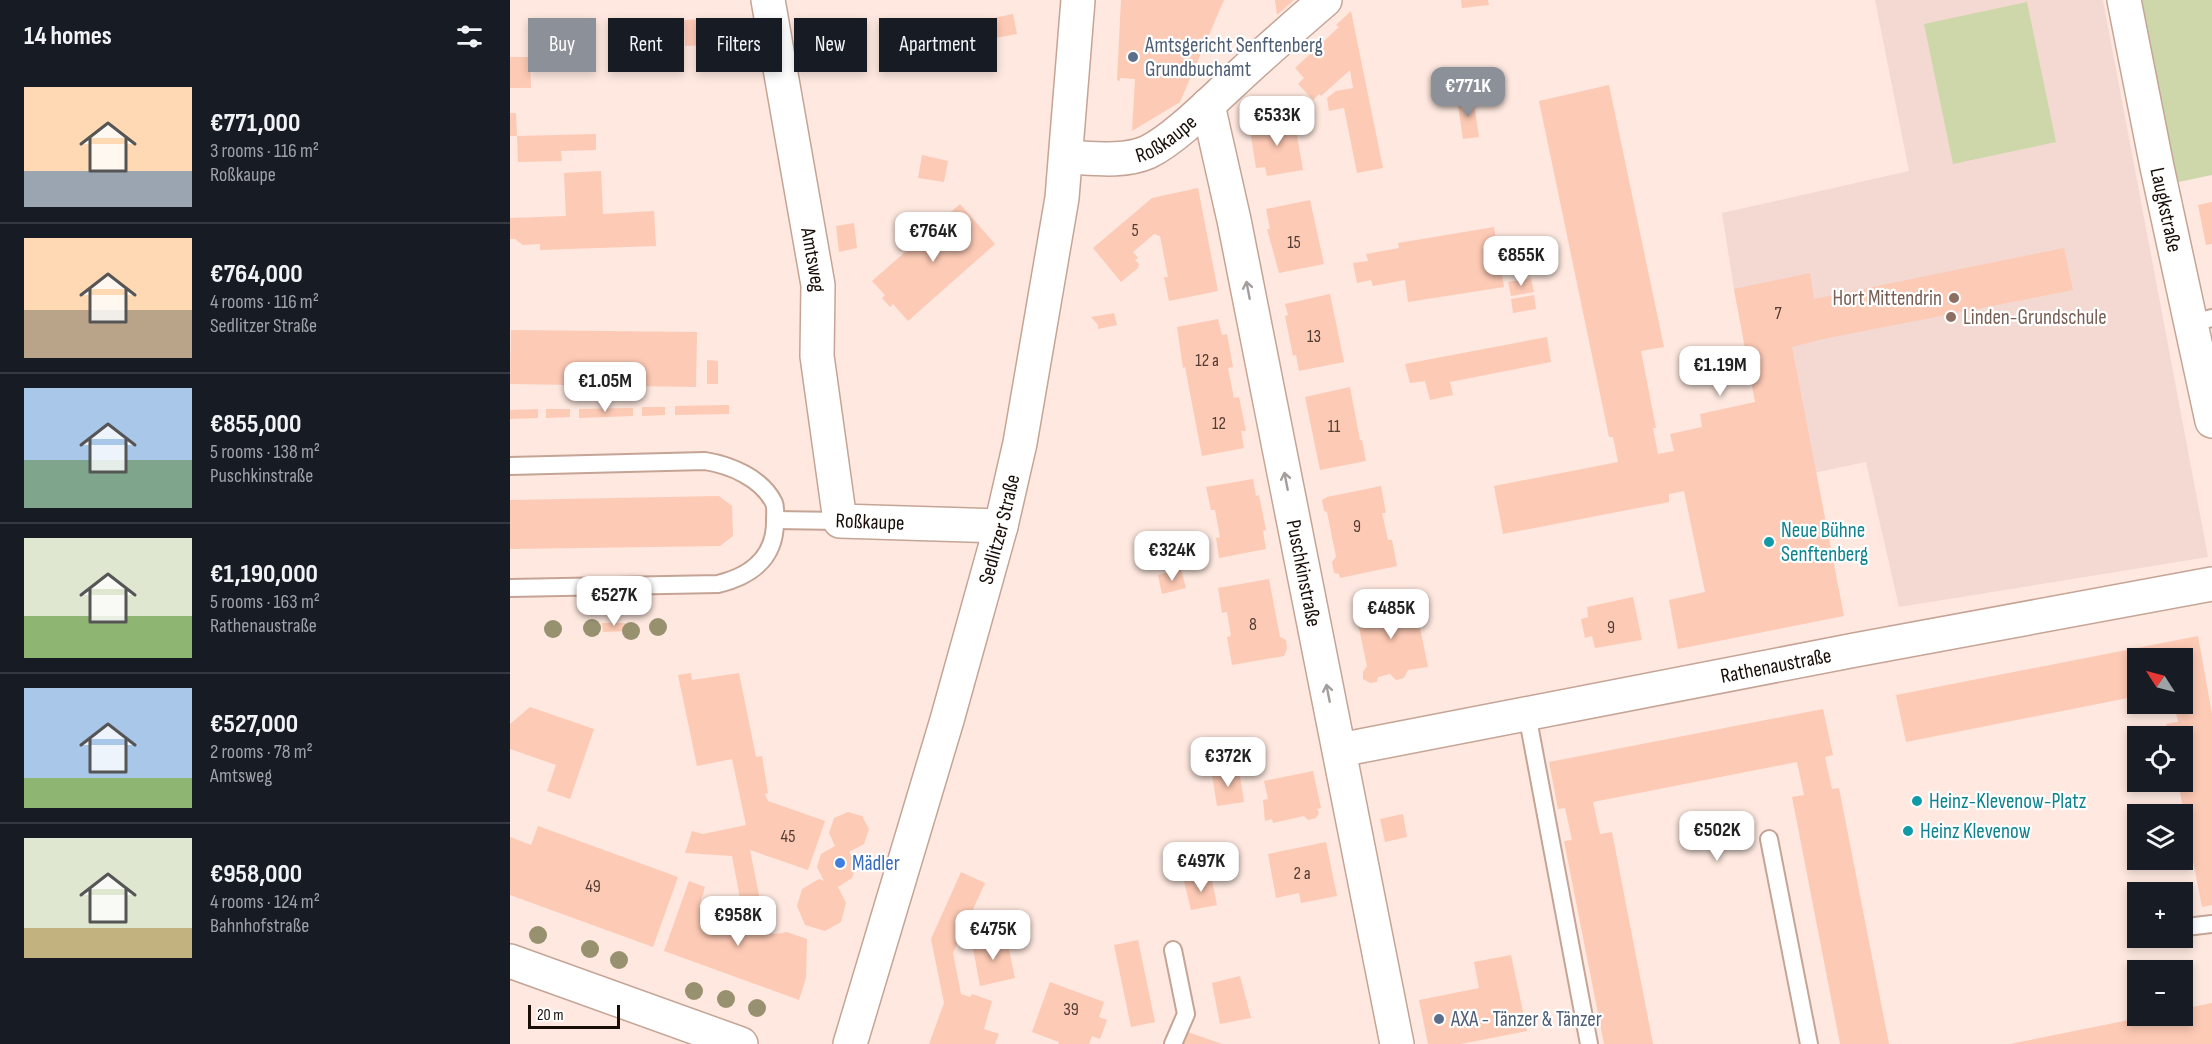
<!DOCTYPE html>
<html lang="en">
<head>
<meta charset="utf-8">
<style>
	:root { --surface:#171b24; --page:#242831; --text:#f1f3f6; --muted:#9ea1a6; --line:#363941; --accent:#8c9099 }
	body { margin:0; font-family:"Sofia Sans Condensed",sans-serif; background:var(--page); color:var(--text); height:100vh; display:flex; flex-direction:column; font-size:22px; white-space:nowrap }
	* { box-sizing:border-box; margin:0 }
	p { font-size:20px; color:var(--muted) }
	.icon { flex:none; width:33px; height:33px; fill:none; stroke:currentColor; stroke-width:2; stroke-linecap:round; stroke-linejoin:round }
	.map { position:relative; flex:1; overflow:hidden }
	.drawer { display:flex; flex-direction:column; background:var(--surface); width:510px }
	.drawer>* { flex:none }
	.banner { position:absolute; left:18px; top:18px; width:570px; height:54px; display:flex; gap:12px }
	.needle { width:39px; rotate:306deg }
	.fabs { position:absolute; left:1617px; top:648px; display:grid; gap:12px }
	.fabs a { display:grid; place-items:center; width:66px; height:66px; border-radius:0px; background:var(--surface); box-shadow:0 3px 9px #0003; font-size:30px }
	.scale { position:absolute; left:18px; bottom:15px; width:92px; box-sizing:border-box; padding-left:6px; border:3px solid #190d08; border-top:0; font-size:16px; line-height:21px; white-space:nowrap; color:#190d08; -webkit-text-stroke:4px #fff; paint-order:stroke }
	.price { position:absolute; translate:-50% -51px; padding:0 14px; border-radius:12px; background:#fff; color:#222; font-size:20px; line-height:39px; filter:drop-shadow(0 2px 3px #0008) }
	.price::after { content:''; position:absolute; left:50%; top:36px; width:18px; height:14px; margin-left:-9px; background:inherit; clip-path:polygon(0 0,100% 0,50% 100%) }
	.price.selected { background:var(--accent); color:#fff }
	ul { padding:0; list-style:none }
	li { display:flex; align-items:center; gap:18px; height:150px; padding:0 24px }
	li+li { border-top:2px solid var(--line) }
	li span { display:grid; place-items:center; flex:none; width:168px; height:120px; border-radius:0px; color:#555 }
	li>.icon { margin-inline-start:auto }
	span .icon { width:72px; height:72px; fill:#fffc; stroke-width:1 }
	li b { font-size:26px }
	h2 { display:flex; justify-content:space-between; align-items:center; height:72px; padding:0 24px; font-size:26px }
	.tag { padding:0 21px; border-radius:0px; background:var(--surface); box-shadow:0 3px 9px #0003; font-size:21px; line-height:54px }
	.tag.selected { background:var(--accent); color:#fff }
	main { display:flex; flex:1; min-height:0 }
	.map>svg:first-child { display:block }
	.education { fill:#f3d9d2 }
	.green { fill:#ced7a9 }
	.building { fill:#fdcab5 }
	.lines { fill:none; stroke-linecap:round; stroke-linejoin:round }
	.service-casing { stroke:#c5a496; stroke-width:20 }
	.minor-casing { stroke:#c5a496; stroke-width:36 }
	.secondary-casing { stroke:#c5a496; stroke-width:36 }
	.service { stroke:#fff; stroke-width:16 }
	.minor { stroke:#fff; stroke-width:33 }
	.secondary { stroke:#fff; stroke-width:33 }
	.tree { fill:#97916f }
	.oneway { stroke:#a39e9c }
	.service-dot { fill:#5c6f8a; stroke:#fff; stroke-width:2 }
	.education-dot { fill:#8d6e63; stroke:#fff; stroke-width:2 }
	.culture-dot { fill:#0f9aa8; stroke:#fff; stroke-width:2 }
	.shop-dot { fill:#3f7fe0; stroke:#fff; stroke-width:2 }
	.labels { text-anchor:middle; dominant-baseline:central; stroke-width:4.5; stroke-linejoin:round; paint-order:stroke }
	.number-label { font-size:18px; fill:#523c33 }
	.service-label { font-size:21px; fill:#4e5e75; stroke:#fff; text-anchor:start }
	.street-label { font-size:21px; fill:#190d08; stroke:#fff }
	.education-label { font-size:21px; fill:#785e54; stroke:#fff; text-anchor:end }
	.culture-label { font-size:21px; fill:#0d838f; stroke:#fff; text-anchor:start }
	.shop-label { font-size:21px; fill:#366cbe; stroke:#fff; text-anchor:start }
</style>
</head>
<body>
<main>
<section class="drawer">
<h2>14 homes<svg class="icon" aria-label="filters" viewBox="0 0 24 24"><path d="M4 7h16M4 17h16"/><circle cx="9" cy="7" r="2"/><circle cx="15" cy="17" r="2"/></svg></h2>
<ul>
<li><span style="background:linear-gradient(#ffd9b3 70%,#9aa5b1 0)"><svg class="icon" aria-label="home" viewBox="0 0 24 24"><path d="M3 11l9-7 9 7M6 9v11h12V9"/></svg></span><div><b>€771,000</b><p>3 rooms · 116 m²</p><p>Roßkaupe</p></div></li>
<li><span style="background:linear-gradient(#ffd9b3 60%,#b9a48a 0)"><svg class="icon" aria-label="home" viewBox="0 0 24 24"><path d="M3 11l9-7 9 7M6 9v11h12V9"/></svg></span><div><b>€764,000</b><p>4 rooms · 116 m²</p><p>Sedlitzer Straße</p></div></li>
<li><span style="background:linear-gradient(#a9c7e8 60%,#7fa58c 0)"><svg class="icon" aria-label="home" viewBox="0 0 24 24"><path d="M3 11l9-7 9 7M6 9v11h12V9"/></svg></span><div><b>€855,000</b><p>5 rooms · 138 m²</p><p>Puschkinstraße</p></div></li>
<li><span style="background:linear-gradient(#dfe7d0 65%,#8fb573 0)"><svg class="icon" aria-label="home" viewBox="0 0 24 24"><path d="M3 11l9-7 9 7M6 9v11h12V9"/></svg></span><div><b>€1,190,000</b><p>5 rooms · 163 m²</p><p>Rathenaustraße</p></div></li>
<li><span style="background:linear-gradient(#a9c7e8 75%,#8fb573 0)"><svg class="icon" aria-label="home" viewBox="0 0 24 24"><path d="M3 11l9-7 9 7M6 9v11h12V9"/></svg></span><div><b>€527,000</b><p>2 rooms · 78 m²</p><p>Amtsweg</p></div></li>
<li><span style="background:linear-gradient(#dfe7d0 75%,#c2b280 0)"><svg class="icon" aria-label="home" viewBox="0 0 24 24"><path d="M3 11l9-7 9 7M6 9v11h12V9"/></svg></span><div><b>€958,000</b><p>4 rooms · 124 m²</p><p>Bahnhofstraße</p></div></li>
</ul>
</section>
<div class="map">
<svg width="1702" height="1044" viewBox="0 0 1702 1044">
	<rect width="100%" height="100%" fill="#fee8df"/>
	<path class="education" d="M1365,0H1593L1698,557L1389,607L1356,462L1261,482L1224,289L1212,213L1399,171Z"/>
	<g class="green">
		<path d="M1629,0H1702V175L1664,183Z"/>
		<path d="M1517,2L1546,142L1443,164L1414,24Z"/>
	</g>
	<g class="building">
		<path d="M611,0H714L670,102L622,131L625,79L610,78V81L607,80Z"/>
		<path d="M765,0H784L767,15Z"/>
		<path d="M951,0H978L979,5L952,8Z"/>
		<path d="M841,11L873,168L847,173L834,108L819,111L817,98L826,91L843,88L840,70L811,96L809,94L803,100L788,84L794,78L785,68L829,27L826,25Z"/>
		<path d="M503,14L507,34L458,43L455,24Z"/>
		<path d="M197,19L198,45L175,46L174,20Z"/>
		<path d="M0,57H20L21,88H0Z"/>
		<path d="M1099,85L1154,347L1131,351L1146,428H1143L1148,454L1164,451L1160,434L1192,427L1190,414L1245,402L1224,289L1300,273L1304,299L1554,248L1563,290L1313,339L1282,347L1334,616L1168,649L1159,600L1195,592L1174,491L1159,494V502L993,534L984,486L1108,462L1103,437H1099L1029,101Z"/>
		<path d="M963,97L969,137L953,139L947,99Z"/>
		<path d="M0,113H6L7,136H0Z"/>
		<path d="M784,118L793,170L757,176L755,167L746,168L740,130L742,125Z"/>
		<path d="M86,134V150L51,151L52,161L8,162L7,136Z"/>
		<path d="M412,155L438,161L434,182L408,178Z"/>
		<path d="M91,171L93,214L144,211L146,246L30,250V244L13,245L5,239H0V218L56,216L54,173Z"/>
		<path d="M688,188L708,291L659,301L654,277H658L650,236L644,234L623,252L628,258L625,260L629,264L628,268L611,282L583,248L642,198Z"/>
		<path d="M800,200L814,264L769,273L757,229H760L756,209Z"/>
		<path d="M1702,202V244L1696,245L1688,205Z"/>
		<path d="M450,204L485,244L398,321L383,304L380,307L372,298L375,295L362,281Z"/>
		<path d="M344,223L347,248L329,252L326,226Z"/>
		<path d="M984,227L994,287L898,302L895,280L863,286L861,280L847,283L843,263L858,261L856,254L889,248L888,243Z"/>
		<path d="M1021,278L1024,292L1001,296L998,282Z"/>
		<path d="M820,294L834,362L789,371L786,355L783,356L775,316L778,315L775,304Z"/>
		<path d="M1024,295L1026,309L1003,313L1001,299Z"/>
		<path d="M604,313L607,325L588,329V325L581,317Z"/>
		<path d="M708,319L712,335L717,334L723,367L718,368L724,398L729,397L736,431H731L734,448L692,456L675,367L673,368L667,327Z"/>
		<path d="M1,330L187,332L186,387L0,384Z"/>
		<path d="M1037,337L1041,362L940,382L943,395L920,400L915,381L900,383L895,364Z"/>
		<path d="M197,360L208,361V384H197Z"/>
		<path d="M840,387L850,440H852L856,461L810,470L795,397Z"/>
		<path d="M219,405V414L165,415V406Z"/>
		<path d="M132,407H155V415L132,416Z"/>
		<path d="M123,408V416L69,418V409Z"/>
		<path d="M28,409V418L0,419V410Z"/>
		<path d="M36,409H60V417L36,418Z"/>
		<path d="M743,479L746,496L749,495L756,530L753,531L756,549L709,558L706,538L710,537L705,510H701L696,487Z"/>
		<path d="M871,486L876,513H872L878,540H882L887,566L830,578L829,574L824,573L822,562L826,557L817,512L814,511L812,500L817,497Z"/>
		<path d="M209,496L222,506L223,536L210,546L0,549V500Z"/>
		<path d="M671,569L676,588L652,594L648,575Z"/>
		<path d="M759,579L770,637L776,640L777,649L774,656L722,665L717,637L721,636L717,612L712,613L708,588Z"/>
		<path d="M1123,597L1132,640L1085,648L1082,636L1075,638L1071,619L1078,617L1077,607Z"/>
		<path d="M904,598L918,667L898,670L894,678L886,680L880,674L868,677L867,682L860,683L853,679V672L857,666L845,609Z"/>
		<path d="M92,623H116V631L93,632Z"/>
		<path d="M1688,636L1702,714V905L1692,907L1668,782H1672V736H1659L1656,724L1668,722L1664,704H1672V658H1628V696L1396,742L1386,695Z"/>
		<path d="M181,673L182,680L229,673L246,757L252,756L258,793L255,794L258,801L315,821L298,870L240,850L251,905L232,909L222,856L175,853L182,831L193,834L236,825L222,759L187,766L168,675Z"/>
		<path d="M20,707L84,729L60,799L37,791L46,765L0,749V724Z"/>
		<path d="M1313,709L1323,755L1315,757L1322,789L1329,788L1379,1044H1330L1282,797L1294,795L1287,762L1083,802L1090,834L1102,832L1143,1044H1094L1054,841L1062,840L1055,808L1048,809L1039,762Z"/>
		<path d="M729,770L734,802L707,806L702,775Z"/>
		<path d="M803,771L811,808L807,809L809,813L806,818L798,820L794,816L763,823L762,819L755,821L753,800L758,799L754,781Z"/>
		<path d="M338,812L352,816L359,829L354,844L339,852L347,864L342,878L328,887L336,903L331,922L315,931L295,925L287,906L292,889L309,879L314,881L307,867L311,854L325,846L319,833L324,818Z"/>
		<path d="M893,814L897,837L875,842L870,819Z"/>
		<path d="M28,826L168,877L143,947L0,895V837L21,845Z"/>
		<path d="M816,842L827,896L791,903L789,893L766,898L758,854Z"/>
		<path d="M451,872L475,883L443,953L451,994L460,997L462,994L482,1001L474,1029L489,1034L485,1044H419L434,1003L421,939Z"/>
		<path d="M701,876L707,905L681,910L674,881Z"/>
		<path d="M179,881L195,887L189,907L257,933L265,934L277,932L297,939L296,978L289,1000L154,951Z"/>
		<path d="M496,936L505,978L470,986L462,943Z"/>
		<path d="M628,940L645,1022L621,1027L604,945Z"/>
		<path d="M1001,955L1017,1031L951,1044H918L909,1000L969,988L964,962Z"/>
		<path d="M730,976L741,1018L710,1024L702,983Z"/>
		<path d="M540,982L594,1002L589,1017L597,1020L590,1039L582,1036L579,1044H548L549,1042L522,1032Z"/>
		<path d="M1702,1003V1044H1500L1639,1016H1672V1009Z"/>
		<path d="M675,1031L712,1044H670Z"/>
	</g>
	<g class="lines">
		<g class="service-casing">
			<g id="service">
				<path d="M1681,323L1702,318"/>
				<path d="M0,466L195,461C220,465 252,478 264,503C266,508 265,516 265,522C265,558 241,576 208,584L0,588"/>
				<path d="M265,520L330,521"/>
				<path d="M1017,714L1079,1044"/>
				<path d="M1259,839L1299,1044"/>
				<path d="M1676,927L1702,924"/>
				<path d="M663,950L676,1014L663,1044"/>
			</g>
		</g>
		<g class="minor-casing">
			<g id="minor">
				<path id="s1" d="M258,0L308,285L307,356L330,521L491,526"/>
				<path id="s2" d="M1614,0L1647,167L1702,421"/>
				<path id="s3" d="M698,105L724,220L887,1044"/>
				<path id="s4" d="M556,157C582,158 613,163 638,152C665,139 703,100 726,79C755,52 785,26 815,0"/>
				<path id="s5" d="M830,750L1345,650L1702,584"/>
			</g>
		</g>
		<g class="secondary-casing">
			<g id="secondary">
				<path d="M0,961L231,1044"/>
				<path id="s6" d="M340,1044L437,720L491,526L510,443L552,198L568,0"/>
			</g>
		</g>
		<use href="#service" class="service"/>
		<use href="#minor" class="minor"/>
		<use href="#secondary" class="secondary"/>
	</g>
	<g class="tree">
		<circle cx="148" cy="627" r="9"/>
		<circle cx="82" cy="628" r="9"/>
		<circle cx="43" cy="629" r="9"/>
		<circle cx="121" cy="631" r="9"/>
		<circle cx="28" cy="935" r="9"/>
		<circle cx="80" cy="949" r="9"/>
		<circle cx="109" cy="960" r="9"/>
		<circle cx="184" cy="991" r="9"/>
		<circle cx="216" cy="999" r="9"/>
		<circle cx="247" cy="1008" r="9"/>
	</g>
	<defs><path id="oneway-shaft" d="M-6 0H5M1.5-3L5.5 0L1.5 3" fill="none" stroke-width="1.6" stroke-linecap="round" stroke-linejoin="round" transform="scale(1.5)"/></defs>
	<g class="oneway">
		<use href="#oneway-shaft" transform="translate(738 290) rotate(-101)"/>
		<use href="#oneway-shaft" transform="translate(776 481) rotate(-101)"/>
		<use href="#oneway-shaft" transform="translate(818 693) rotate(-101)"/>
	</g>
	<g class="service-dot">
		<circle cx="623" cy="57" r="6"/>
		<circle cx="929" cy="1019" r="6"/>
	</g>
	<g class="education-dot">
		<circle cx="1444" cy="298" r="6"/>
		<circle cx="1441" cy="317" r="6"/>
	</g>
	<g class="culture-dot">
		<circle cx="1259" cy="542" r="6"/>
		<circle cx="1407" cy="801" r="6"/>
		<circle cx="1398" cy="831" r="6"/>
	</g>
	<circle class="shop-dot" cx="330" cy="863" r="6"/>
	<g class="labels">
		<g class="number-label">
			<text x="625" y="230">5</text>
			<text x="784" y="242">15</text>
			<text x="1268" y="313">7</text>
			<text x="804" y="336">13</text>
			<text x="697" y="360">12 a</text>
			<text x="709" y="423">12</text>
			<text x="824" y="426">11</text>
			<text x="847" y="526">9</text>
			<text x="743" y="624">8</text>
			<text x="1101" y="627">9</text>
			<text x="278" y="836">45</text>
			<text x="792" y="873">2 a</text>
			<text x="83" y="886">49</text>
			<text x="561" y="1009">39</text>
		</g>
		<g class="service-label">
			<text x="635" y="45">Amtsgericht Senftenberg<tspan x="635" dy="24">Grundbuchamt</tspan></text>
			<text x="941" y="1019">AXA - Tänzer &amp; Tänzer</text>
		</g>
		<g class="street-label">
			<text stroke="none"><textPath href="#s4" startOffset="105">Roßkaupe</textPath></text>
			<text stroke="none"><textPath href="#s2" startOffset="214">Laugkstraße</textPath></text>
			<text stroke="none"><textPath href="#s1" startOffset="264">Amtsweg</textPath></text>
			<text transform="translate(360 522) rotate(2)">Roßkaupe</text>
			<text stroke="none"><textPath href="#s6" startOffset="536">Sedlitzer Straße</textPath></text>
			<text stroke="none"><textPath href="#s3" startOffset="478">Puschkinstraße</textPath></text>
			<text stroke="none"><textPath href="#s5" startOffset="444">Rathenaustraße</textPath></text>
		</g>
		<g class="education-label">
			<text x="1432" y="298">Hort Mittendrin</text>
			<text x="1453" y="317" text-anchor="start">Linden-Grundschule</text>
		</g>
		<g class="culture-label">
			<text x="1271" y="530">Neue Bühne<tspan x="1271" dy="24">Senftenberg</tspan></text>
			<text x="1419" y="801">Heinz-Klevenow-Platz</text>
			<text x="1410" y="831">Heinz Klevenow</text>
		</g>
		<g class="shop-label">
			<text x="342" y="863">Mädler</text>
		</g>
	</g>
</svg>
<div class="fabs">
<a><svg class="needle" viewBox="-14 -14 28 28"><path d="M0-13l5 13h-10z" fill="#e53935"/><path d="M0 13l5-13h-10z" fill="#9ea1a6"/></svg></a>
<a><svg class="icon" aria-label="locate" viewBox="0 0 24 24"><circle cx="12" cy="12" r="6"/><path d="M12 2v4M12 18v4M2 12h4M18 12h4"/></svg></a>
<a><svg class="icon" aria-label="layers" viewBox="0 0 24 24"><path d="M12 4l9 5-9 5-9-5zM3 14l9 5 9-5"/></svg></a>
<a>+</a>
<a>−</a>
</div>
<div class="scale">20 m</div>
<b class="price selected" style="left:958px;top:118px">€771K</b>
<b class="price" style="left:767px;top:147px">€533K</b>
<b class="price" style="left:423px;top:263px">€764K</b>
<b class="price" style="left:1011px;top:287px">€855K</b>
<b class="price" style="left:1210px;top:397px">€1.19M</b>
<b class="price" style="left:95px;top:413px">€1.05M</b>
<b class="price" style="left:662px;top:582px">€324K</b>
<b class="price" style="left:104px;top:627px">€527K</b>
<b class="price" style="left:881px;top:640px">€485K</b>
<b class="price" style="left:718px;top:788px">€372K</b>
<b class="price" style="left:1207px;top:862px">€502K</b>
<b class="price" style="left:691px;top:893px">€497K</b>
<b class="price" style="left:228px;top:947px">€958K</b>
<b class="price" style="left:483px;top:961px">€475K</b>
<div class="banner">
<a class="tag selected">Buy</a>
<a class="tag">Rent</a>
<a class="tag">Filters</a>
<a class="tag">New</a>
<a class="tag">Apartment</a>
</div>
</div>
</main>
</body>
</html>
